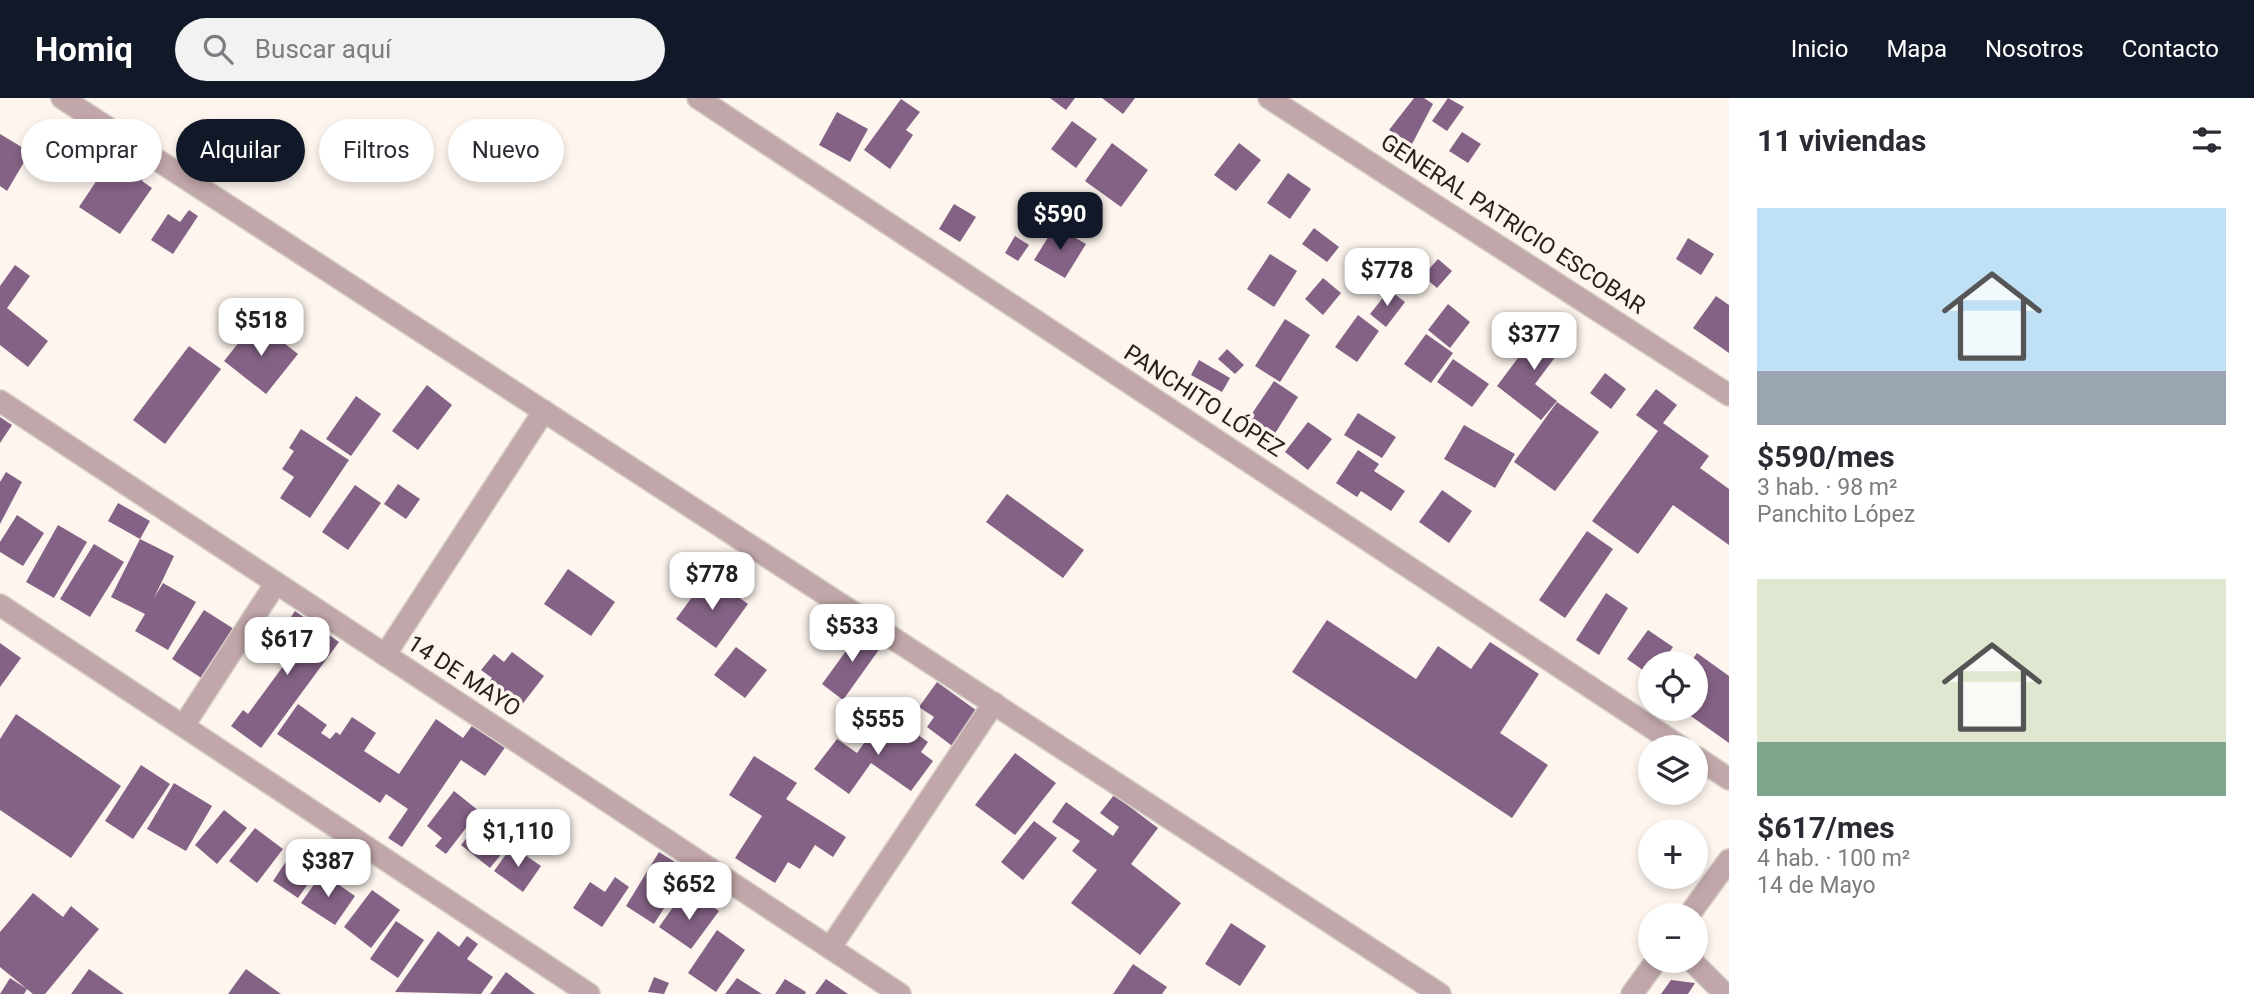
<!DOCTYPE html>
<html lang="es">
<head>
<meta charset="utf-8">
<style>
	:root { --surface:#fff; --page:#f2f2f3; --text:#2b2b33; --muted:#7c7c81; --accent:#111827 }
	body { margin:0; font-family:Roboto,sans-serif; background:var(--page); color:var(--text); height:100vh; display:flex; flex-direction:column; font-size:26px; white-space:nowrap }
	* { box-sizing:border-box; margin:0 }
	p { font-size:23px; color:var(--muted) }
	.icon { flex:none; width:38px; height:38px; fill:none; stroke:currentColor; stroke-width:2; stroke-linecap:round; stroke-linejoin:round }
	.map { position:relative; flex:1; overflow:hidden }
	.side { display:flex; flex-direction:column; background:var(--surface); width:525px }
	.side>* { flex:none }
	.hud { position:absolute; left:21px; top:21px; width:665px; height:63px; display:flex; gap:14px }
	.buttons { position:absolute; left:1638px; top:553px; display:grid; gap:14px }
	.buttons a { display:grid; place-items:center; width:70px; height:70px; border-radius:50%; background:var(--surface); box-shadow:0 4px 10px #0003; font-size:35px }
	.price { position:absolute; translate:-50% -60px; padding:0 16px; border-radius:14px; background:#fff; color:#222; font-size:23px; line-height:46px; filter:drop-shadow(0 2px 4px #0008) }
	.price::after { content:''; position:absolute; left:50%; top:42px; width:21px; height:16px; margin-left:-10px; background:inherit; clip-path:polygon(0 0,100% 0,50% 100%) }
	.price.on { background:var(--accent); color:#fff }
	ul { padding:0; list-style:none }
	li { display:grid; align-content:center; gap:14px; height:371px; padding:0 28px }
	li span { display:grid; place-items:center; height:217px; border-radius:0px; color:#555 }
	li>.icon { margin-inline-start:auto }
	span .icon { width:126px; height:126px; fill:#fffc; stroke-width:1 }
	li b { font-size:30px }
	h2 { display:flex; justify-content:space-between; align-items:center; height:84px; padding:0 28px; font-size:30px }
	.pill { padding:0 24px; border-radius:32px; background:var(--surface); box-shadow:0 4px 10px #0003; font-size:24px; line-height:63px }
	.pill.on { background:var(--accent); color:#fff }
	header { display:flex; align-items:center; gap:42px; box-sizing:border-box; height:98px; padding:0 35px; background:var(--accent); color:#fff }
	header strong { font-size:33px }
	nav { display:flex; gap:38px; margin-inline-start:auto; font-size:24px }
	.search { width:490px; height:63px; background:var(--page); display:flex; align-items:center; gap:18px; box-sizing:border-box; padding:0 24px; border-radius:38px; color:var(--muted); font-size:26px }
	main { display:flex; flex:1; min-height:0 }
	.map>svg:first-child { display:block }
	.building { fill:#846285 }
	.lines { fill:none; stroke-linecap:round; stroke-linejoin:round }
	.minor-casing { stroke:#d6cfc8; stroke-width:24 }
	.minor { stroke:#c1a7a9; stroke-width:21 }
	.labels { text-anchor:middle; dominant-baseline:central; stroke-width:7; stroke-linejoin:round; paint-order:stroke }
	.street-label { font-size:23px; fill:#26211d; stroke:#fdf5ee }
</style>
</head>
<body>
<header>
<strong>Homiq</strong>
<div class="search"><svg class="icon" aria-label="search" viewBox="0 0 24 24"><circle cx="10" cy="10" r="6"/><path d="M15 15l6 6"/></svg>Buscar aquí</div>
<nav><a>Inicio</a><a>Mapa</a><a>Nosotros</a><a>Contacto</a></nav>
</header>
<main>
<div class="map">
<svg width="1729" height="896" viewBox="0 0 1729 896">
	<rect width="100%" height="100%" fill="#fdf5ee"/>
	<g class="building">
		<path d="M1050,0H1075L1066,12Z"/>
		<path d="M1102,0H1135L1123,16Z"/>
		<path d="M1414,0H1424L1433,6L1412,46L1389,32Z"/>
		<path d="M1448,0L1464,9L1447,33L1432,23Z"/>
		<path d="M901,1L920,14L906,32L913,37L890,71L864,52Z"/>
		<path d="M837,14L868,31L850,64L819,47Z"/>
		<path d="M1072,23L1097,41L1076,70L1051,51Z"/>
		<path d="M1462,34L1481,46L1468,65L1449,53Z"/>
		<path d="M0,36L30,54L7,93L0,88Z"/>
		<path d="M1112,45L1148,72L1121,109L1085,83Z"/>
		<path d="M1239,45L1261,62L1236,93L1214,77Z"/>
		<path d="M128,63L147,76L142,83L152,90L120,136L79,109L109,64L122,73Z"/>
		<path d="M1288,75L1311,91L1290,121L1267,105Z"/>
		<path d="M954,106L976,119L960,144L939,131Z"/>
		<path d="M189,112L198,118L173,156L151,142L168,116L180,124Z"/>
		<path d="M1055,128L1086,146L1065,180L1034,162Z"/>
		<path d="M1314,130L1339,149L1327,164L1302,146Z"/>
		<path d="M1015,138L1029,147L1018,163L1005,155Z"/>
		<path d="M1688,140L1714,156L1701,177L1676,161Z"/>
		<path d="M1270,156L1297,173L1274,209L1247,191Z"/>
		<path d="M1438,161L1452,173L1437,190L1423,178Z"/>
		<path d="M15,167L30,178L7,210L48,243L28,269L0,247V188Z"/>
		<path d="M1323,180L1341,195L1323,217L1305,201Z"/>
		<path d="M1389,192L1405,204L1386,229L1370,216Z"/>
		<path d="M1716,198L1729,207V255L1693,230Z"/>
		<path d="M1448,206L1470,224L1450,250L1428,232Z"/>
		<path d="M1358,217L1379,233L1357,264L1335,249Z"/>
		<path d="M1285,221L1310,237L1280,284L1255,268Z"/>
		<path d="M256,223L298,256L266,296L224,263Z"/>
		<path d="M1545,224L1568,242L1535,286L1557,303L1541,322L1497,288Z"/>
		<path d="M1426,236L1453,255L1431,285L1404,266Z"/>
		<path d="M189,248L221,271L165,346L133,322Z"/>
		<path d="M1227,251L1244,267L1235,276L1218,261Z"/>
		<path d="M1453,261L1489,286L1472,309L1437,284Z"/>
		<path d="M1199,262L1230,280L1222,294L1191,277Z"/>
		<path d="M1605,275L1626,291L1611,311L1590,295Z"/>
		<path d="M1274,283L1298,299L1274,337L1249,320Z"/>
		<path d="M427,287L452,307L418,352L392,333Z"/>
		<path d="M1656,291L1677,307L1663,325L1709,358L1700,370L1729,391V447L1673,407L1638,456L1592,423L1658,333L1636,317Z"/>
		<path d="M356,298L381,316L351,358L326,341Z"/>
		<path d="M1557,304L1599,334L1555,393L1514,364Z"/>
		<path d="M1358,315L1396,339L1382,360L1344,337Z"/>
		<path d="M0,319L12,327L0,345Z"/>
		<path d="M1308,324L1332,341L1308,372L1285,354Z"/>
		<path d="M1464,327L1515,356L1495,390L1444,361Z"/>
		<path d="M301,331L349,362L310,420L280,400L294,379L282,371L294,353L289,350Z"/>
		<path d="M1358,352L1379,366L1374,373L1405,393L1391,413L1361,393L1357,399L1336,385Z"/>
		<path d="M6,374L22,384L0,426V384Z"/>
		<path d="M398,386L420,401L406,421L384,406Z"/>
		<path d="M355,387L381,405L348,452L322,434Z"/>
		<path d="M1442,392L1472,413L1449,445L1419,424Z"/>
		<path d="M1007,396L1084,452L1063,480L986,424Z"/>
		<path d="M118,405L150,423L140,441L108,423Z"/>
		<path d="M17,417L44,435L23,468L0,454V444Z"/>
		<path d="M58,427L87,444L54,500L26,484Z"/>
		<path d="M1587,433L1613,451L1565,520L1539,502Z"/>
		<path d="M140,441L174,458L154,500L163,485L196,504L168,552L135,533L145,516L111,499Z"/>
		<path d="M94,446L124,464L90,519L60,501Z"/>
		<path d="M568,471L615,504L591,538L544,506Z"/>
		<path d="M708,477L748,506L716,550L676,521Z"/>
		<path d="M1606,495L1628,510L1599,557L1576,542Z"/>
		<path d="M204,512L234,531L203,581L172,561Z"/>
		<path d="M295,513L339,544L261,650L231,628L243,612L248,616L284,567L272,558L284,542L278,538Z"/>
		<path d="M1327,522L1416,581L1438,548L1471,571L1490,544L1539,576L1500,635L1548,667L1512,720L1292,574Z"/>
		<path d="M862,531L883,546L843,602L822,586Z"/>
		<path d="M1648,532L1673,549L1662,565H1650V577L1627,561Z"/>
		<path d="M0,545L21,560L0,589Z"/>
		<path d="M736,549L767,572L745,600L714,577Z"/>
		<path d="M512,554L544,578L521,608L489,584L492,580L481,572L494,556L504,564Z"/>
		<path d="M1697,555L1729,578V645L1681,611H1696V565H1690Z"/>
		<path d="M937,584L980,615L955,650L927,629L934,619L919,609Z"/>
		<path d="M298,606L327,627L321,635L330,641L336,634L340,637L352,619L376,635L364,653L399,676L436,621L463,640L474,625L506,648L485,678L461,662L402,749L388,740L408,711L386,696L380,705L277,636Z"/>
		<path d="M886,614L928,644L921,654L933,663L911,693L871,665L849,696L814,671L837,641L857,655Z"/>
		<path d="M16,616L121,688L71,760L0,712V641Z"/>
		<path d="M1015,655L1056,685L1015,737L975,707Z"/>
		<path d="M754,658L797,685L786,701L846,739L833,759L815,747L800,771L788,764L775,785L735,760L762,718L729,697Z"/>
		<path d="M141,667L170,686L133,741L105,723Z"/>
		<path d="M174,685L212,708L186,753L147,731Z"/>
		<path d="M454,693L479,713L446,756L435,748L442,740L427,728Z"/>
		<path d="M1114,697L1158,730L1131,766L1181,805L1140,857L1071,805L1097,772L1072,753L1080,743L1052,724L1066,704L1113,738L1119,729L1100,715Z"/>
		<path d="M224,712L247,730L217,766L195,747Z"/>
		<path d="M1034,723L1057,740L1023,782L1001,764Z"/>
		<path d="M479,725L507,749L490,770L461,747Z"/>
		<path d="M255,730L283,751L257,785L229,763Z"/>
		<path d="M512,748L541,768L523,794L494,773Z"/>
		<path d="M659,754L688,772L654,826L626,808Z"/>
		<path d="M291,756L317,773L298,800L273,783Z"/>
		<path d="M322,775L355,798L335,827L301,805Z"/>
		<path d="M615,779L629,789L602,829L573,810L590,784L605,794Z"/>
		<path d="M372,792L400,812L371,850L344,829Z"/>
		<path d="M33,795L63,819L71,808L99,831L45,896H33L27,891L24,896H0L10,880L27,891L0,869V834Z"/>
		<path d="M700,800L719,813L691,851L659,829L678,802L691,812Z"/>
		<path d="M396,823L424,842L398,880L370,861Z"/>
		<path d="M1231,825L1266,848L1240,888L1205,866Z"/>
		<path d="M717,832L745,852L716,894L688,875Z"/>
		<path d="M438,833L459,849L467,838L478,846L467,861L493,879L481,896L395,894Z"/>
		<path d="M1133,866L1167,889L1162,896H1113Z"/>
		<path d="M89,871L124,896H71Z"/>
		<path d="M246,871L281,896H228Z"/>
		<path d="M506,874L535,896H490Z"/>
		<path d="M654,879L669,885L664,896L648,894Z"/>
		<path d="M737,880L762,896H725Z"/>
		<path d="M785,881L806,894L805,896H775Z"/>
		<path d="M826,881L848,896H815Z"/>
		<path d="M1671,882L1695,885L1688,896H1661Z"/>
	</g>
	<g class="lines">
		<g class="minor-casing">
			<g id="minor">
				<path d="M62,0L1440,896"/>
				<path d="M698,0L1681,649"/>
				<path d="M1269,0L1729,297"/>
				<path d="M0,303L900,896"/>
				<path d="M0,507L589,896"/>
				<path d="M385,557L544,313"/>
				<path d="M184,627L276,485"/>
				<path d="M1696,659L1729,681"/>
				<path d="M1689,817L1729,762"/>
				<path d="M830,850L994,605"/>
				<path d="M1692,863L1725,896"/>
				<path d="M1632,896L1656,863"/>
			</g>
		</g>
		<use href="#minor" class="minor"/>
	</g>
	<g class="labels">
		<g class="street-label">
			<text transform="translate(1513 126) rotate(33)">GENERAL PATRICIO ESCOBAR</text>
			<text transform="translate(1204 303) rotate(33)">PANCHITO LÓPEZ</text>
			<text transform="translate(464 578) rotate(33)">14 DE MAYO</text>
		</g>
	</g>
</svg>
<div class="buttons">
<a><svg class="icon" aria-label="locate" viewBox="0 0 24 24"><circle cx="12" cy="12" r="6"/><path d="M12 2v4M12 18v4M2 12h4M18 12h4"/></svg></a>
<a><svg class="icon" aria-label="layers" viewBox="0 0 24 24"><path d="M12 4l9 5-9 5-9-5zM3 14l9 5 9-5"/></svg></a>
<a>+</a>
<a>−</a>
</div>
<b class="price on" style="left:1060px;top:154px">$590</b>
<b class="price" style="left:1387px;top:210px">$778</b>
<b class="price" style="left:261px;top:260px">$518</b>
<b class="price" style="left:1534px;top:274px">$377</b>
<b class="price" style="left:712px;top:514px">$778</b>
<b class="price" style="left:852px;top:566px">$533</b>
<b class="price" style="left:287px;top:579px">$617</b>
<b class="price" style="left:878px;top:659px">$555</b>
<b class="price" style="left:518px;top:771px">$1,110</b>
<b class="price" style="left:328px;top:801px">$387</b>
<b class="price" style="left:689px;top:824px">$652</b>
<div class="hud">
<a class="pill">Comprar</a>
<a class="pill on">Alquilar</a>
<a class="pill">Filtros</a>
<a class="pill">Nuevo</a>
</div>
</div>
<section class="side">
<h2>11 viviendas<svg class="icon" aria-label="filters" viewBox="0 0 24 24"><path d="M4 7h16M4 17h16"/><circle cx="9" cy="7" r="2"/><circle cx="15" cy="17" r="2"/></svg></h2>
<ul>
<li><span style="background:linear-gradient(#bfe0f5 75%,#9aa5b1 0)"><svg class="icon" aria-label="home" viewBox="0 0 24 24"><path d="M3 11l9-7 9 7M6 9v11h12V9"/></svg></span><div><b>$590/mes</b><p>3 hab. · 98 m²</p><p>Panchito López</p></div></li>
<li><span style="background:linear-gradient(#dfe7d0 75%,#7fa58c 0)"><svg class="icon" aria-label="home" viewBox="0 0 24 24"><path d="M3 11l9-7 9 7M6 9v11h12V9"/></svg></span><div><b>$617/mes</b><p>4 hab. · 100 m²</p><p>14 de Mayo</p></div></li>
</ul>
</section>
</main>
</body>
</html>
